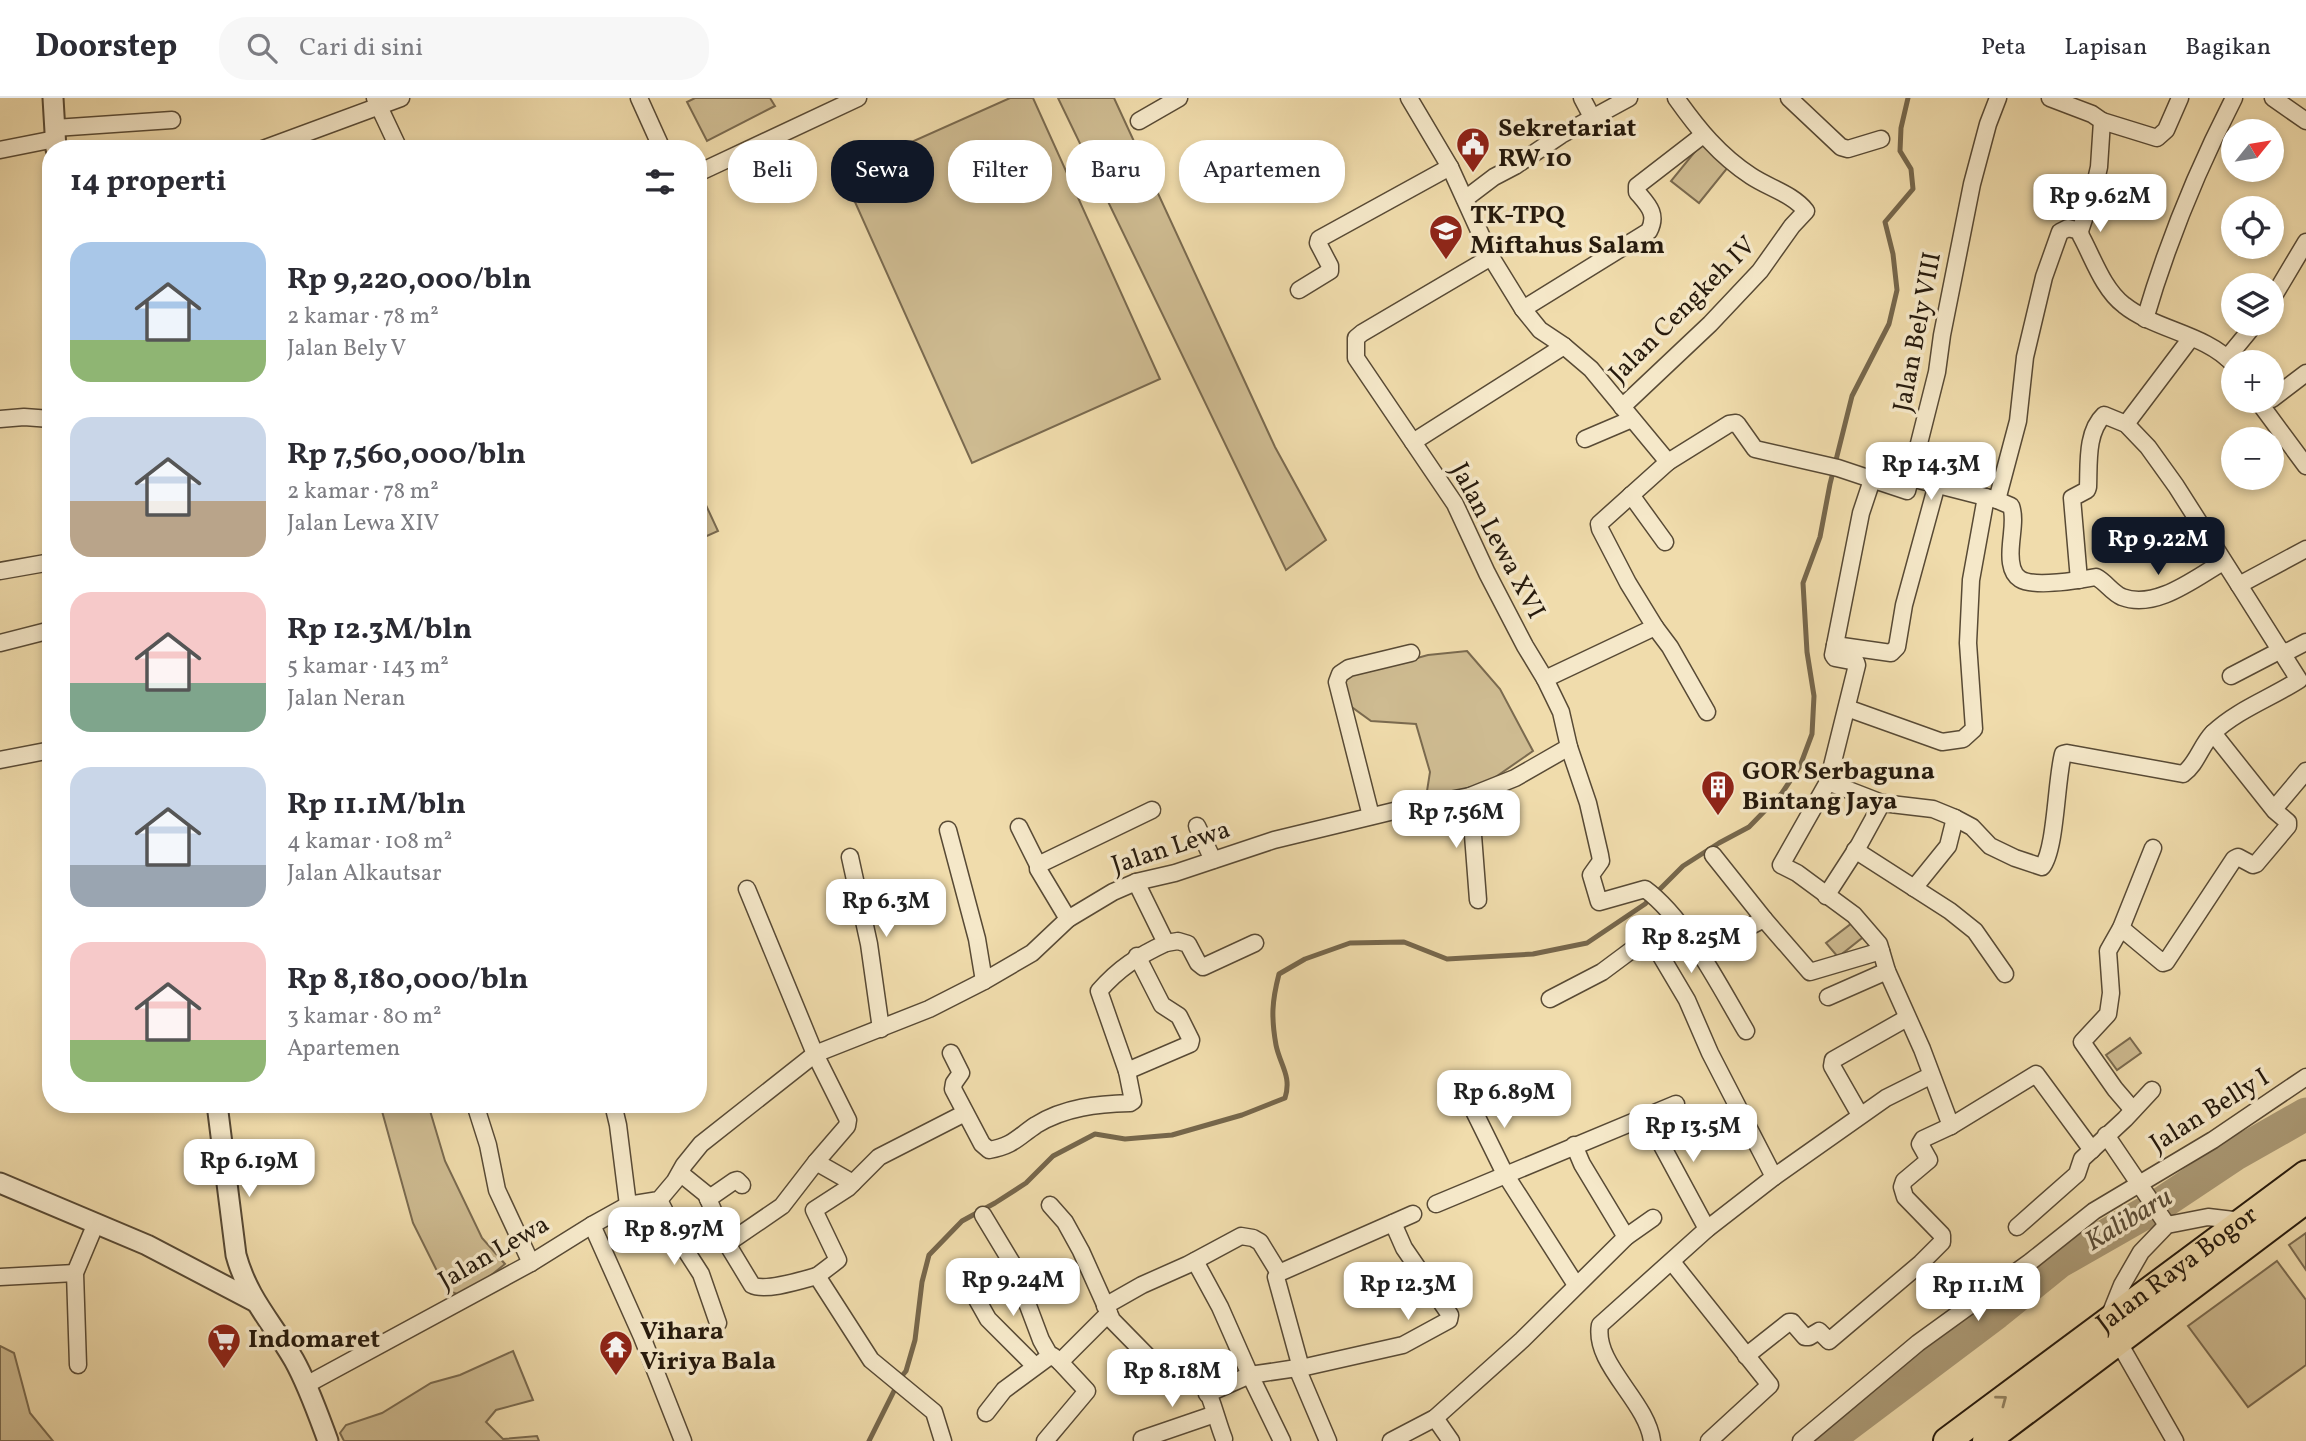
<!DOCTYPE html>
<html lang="id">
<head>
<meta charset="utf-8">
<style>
	:root { --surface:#fff; --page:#f7f7f7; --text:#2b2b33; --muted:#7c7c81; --line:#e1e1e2; --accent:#111827 }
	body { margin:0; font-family:Vollkorn,serif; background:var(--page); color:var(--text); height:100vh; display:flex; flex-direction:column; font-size:26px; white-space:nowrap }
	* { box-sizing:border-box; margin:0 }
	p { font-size:23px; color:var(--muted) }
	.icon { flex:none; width:38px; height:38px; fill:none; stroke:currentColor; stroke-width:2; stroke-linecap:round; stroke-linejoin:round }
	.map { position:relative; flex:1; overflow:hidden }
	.sheet { position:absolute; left:42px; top:42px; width:665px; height:973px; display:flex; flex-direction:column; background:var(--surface); border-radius:28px; box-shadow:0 4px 10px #0003 }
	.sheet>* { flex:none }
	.banner { position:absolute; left:728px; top:42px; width:665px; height:63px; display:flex; gap:14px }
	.needle { width:46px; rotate:60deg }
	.fabs { position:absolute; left:2221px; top:21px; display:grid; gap:14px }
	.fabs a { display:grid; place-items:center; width:63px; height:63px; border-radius:50%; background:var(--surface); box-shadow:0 4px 10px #0003; font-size:35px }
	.price { position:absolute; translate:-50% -60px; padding:0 16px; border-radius:14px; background:#fff; color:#222; font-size:23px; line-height:46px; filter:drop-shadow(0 2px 4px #0008) }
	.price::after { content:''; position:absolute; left:50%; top:42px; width:21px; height:16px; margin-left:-10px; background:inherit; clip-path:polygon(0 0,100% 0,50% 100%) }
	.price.on { background:var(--accent); color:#fff }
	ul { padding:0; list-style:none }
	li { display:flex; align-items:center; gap:21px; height:175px; padding:0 28px }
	li span { display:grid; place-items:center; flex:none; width:196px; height:140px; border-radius:21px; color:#555 }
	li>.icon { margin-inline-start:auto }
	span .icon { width:84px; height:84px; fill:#fffc; stroke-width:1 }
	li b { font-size:30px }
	h2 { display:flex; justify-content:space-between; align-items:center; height:84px; padding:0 28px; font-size:30px }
	.tag { padding:0 24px; border-radius:28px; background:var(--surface); box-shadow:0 4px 10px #0003; font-size:24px; line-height:63px }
	.tag.on { background:var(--accent); color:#fff }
	header { display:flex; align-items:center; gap:42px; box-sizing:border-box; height:98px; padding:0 35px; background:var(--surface); border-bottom:2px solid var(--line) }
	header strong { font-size:33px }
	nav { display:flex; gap:38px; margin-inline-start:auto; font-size:24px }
	.search { width:490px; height:63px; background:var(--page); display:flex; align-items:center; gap:18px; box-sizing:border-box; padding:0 24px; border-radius:28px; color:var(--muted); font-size:26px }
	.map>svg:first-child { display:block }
	.green { fill:#cebb91; stroke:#7a6a4f; stroke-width:2 }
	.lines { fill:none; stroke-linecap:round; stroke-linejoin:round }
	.stream { stroke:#76674c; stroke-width:5 }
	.river { stroke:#ab9a76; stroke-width:33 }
	.minor-casing { stroke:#584a35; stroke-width:19 }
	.tertiary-casing { stroke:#584a35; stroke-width:23 }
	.trunk-casing { stroke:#261a0d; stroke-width:30 }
	.minor { stroke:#f5e8c9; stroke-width:16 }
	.tertiary { stroke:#f5e8c9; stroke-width:19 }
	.trunk { stroke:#f0dcac; stroke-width:26 }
	.oneway { stroke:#958564 }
	.labels { text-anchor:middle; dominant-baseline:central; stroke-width:7; stroke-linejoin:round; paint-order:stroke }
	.poi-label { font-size:26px; font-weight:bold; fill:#261a0d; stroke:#f5e8c9; text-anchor:start }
	.street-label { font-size:26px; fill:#261a0d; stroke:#f5e8c9 }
	.water-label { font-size:28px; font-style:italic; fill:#5b4d37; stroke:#f5e8c9 }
</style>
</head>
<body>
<header>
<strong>Doorstep</strong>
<div class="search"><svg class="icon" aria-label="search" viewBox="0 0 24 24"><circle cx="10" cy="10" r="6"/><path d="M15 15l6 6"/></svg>Cari di sini</div>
<nav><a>Peta</a><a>Lapisan</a><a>Bagikan</a></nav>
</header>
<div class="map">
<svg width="2306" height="1343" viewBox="0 0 2306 1343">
	<rect width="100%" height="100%" fill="#f0dcac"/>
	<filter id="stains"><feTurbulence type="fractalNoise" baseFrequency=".00286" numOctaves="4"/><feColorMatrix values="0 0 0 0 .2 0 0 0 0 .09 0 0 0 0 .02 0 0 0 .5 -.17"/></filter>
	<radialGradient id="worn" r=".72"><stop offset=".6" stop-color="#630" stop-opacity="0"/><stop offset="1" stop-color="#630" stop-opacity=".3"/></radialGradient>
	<g class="green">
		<path d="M695,0H770L775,8L707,43L687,4Z"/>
		<path d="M1010,0H1033L1160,281L972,365L842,75Z"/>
		<path d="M1058,0H1114L1275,349L1326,442L1286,472Z"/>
		<path d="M1702,45L1729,68L1699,105L1671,83Z"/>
		<path d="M698,390L718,433L698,442Z"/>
		<path d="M1467,553L1500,591L1533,653L1474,694L1427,693L1430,674L1416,626L1371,623L1349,607L1335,572L1388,568L1428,557Z"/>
		<path d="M1856,822L1867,836L1838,859L1826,845Z"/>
		<path d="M2130,940L2141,955L2117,972L2106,957Z"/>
		<path d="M380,1006H428L445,1063L482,1140L505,1166L464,1199L452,1194L443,1185L413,1125Z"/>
		<path d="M2306,1135V1172L2289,1147Z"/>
		<path d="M2277,1163L2306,1202V1267L2248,1309L2188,1228Z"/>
		<path d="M0,1248L14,1255L30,1315L53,1343H0Z"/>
		<path d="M513,1253L533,1302L496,1312L486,1324L503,1341L537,1338L539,1343H344L340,1335L346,1327L382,1315L431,1285L460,1277Z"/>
	</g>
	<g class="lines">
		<g class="stream">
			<path d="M901,1279L906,1273L915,1242L922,1184L929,1157L962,1123L995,1105L1026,1085L1053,1058L1095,1036L1125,1041L1172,1037L1242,1017L1285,1000C1292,978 1280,967 1276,947C1271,919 1272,903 1279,876L1305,861L1350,845L1404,844L1447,861L1533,856L1587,845L1645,806L1683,768L1719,745L1749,729L1782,695L1800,668L1812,636L1814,598L1807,554L1803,485L1820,439L1830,386L1852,298L1889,226L1897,192L1893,156L1885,124L1913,91L1911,71L1900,53L1901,30L1908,0"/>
			<path d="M869,1343L895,1291"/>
		</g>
		<path class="river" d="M1826,1343L1996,1215L2059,1164L2159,1107L2234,1057L2306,1016"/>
		<g class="minor-casing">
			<g id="minor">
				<path d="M375,0L399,51"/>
				<path d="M639,0L662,51"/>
				<path d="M1409,0L1450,69L1491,159L1523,211L1540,232L1564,248L1591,271L1668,364"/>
				<path d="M1582,0L1592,19"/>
				<path d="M1789,0L1841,49L1848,51L1881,41"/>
				<path d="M2050,0L2092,16L2102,23L2099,69L2094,91L2080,133L2081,138C2093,160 2103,191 2124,207C2155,232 2206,236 2233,266"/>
				<path d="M2273,0L2306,23"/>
				<path d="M1139,23L1179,0"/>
				<path d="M2102,23L2157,40L2166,32L2180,0"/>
				<path d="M55,30L172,22"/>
				<path d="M263,51L401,0"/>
				<path d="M0,52L55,41"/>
				<path d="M698,75L858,0"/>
				<path d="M1465,101L1494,79L1515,68L1561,37L1629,0"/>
				<path d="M1491,159L1362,235L1356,240V260L1455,406L1487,475L1525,548L1545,581"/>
				<path d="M1299,192L1330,173V168L1318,145L1319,141L1450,69"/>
				<path d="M2272,201L2306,144"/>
				<path d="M1523,211L1649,133C1658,116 1648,107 1637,94V88L1703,37"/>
				<path d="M2145,221C2167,146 2198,70 2234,0"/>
				<path d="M2227,260L2255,226"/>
				<path d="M2272,301L2306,275"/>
				<path d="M2258,303L2306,368"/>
				<path d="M1622,309L1710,226L1760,173L1792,128L1806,113C1793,96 1769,90 1751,78C1719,57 1698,31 1676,0"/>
				<path d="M0,321L24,319L51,321"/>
				<path d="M2126,326L2191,240"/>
				<path d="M1585,341L1632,321"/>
				<path d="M1413,344L1564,248"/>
				<path d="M1911,380L1997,402L2011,408C2015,419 2012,433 2011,446C2010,457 2009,474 2020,481C2034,490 2080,482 2096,479C2106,484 2111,494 2122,499C2156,512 2195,480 2223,464"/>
				<path d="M1872,382L1861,415L1833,557L1835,560L1856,564L1857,567L1828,684L1781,767L1797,775L1854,817L1879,846L1887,873L1922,951L1951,1028"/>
				<path d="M1631,397L1665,444"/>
				<path d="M1997,402L2018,323L2025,259L2044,179L2060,134L2068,130L2080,133"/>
				<path d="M0,473L51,464"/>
				<path d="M2079,482L2072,400L2087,392L2088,389C2089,366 2086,334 2104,317L2126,326L2148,349L2176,388L2239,487L2306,451"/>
				<path d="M1655,529L1670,549L1707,614"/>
				<path d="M0,545L51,532"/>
				<path d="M1835,547L1891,555L1897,549L1904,507L1937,386"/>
				<path d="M2283,556L2306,544"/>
				<path d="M2231,578L2281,552"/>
				<path d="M1847,610L1942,644L1963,641L1974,631L1968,545L1971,482L1986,399"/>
				<path d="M1569,649L1588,705L1600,757L1601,763L1591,777L1599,804L1645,791C1686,821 1720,889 1746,933"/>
				<path d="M0,662L51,652"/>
				<path d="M1828,684L1882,705L1933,711L1955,720L1972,729L1990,748L2015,760L2042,769C2056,752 2056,682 2063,656L2067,655L2183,676C2197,666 2201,647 2213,635C2237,612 2271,600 2299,582L2239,487"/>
				<path d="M1470,698L1478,802"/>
				<path d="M2274,711L2306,673"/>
				<path d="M1371,718L1337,584L1340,576L1349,570L1411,555"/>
				<path d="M1197,728L1213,762"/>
				<path d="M1019,729L1038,767"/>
				<path d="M948,732L977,841L984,883"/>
				<path d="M1855,752L1950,813L1975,833L2005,876"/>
				<path d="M1713,757L1764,821"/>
				<path d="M850,759L869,846L881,931"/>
				<path d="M1914,790L1948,748L1955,720"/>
				<path d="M747,791L815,956L848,1022L847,1028L816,1064L853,1085"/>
				<path d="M1826,798L1859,747L1882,705"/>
				<path d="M1068,821L1038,771V767L1152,712"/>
				<path d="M2121,830L2163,865L2166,864L2234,761L2238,759L2253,767L2256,766L2288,728V724L2275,713L2213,635"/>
				<path d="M1166,845L1178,843L1188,846L1198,865L1203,869L1255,845"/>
				<path d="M1701,858L1712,848L1764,821L1810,874L1881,853"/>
				<path d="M1828,899L1887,873"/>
				<path d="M1550,901L1602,874L1645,842L1652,843L1687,902L1710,955L1774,1079"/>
				<path d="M951,955L961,975L954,985L953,991L982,1046L989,1052C1013,1048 1018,1039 1036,1027C1065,1009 1098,1006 1130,1005L1133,1003L1127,973L1190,946L1191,942L1179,918L1162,907L1137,858"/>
				<path d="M1127,973L1099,893C1119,870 1138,858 1166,845L1136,784"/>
				<path d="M1470,1005L1505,1076L1576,1187"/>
				<path d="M475,1006L488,1047L497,1092L531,1165"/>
				<path d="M613,1006L618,1027L628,1107"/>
				<path d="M2133,1012L2115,991L2082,944L2108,916L2111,895L2108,853L2121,830L2153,750"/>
				<path d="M1860,1017L1832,968L1833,962L1907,920"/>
				<path d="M1646,1018L1707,1131"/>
				<path d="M2106,1037L2167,1127"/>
				<path d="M1574,1047L1582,1066L1626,1139"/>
				<path d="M680,1075L706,1096L729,1149L752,1187C765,1194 802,1182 817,1178L871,1262L934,1314L943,1343"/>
				<path d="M708,1101L734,1083L737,1082L742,1087"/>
				<path d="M659,1102L681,1145L701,1176L718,1225"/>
				<path d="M1436,1106L1676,1006"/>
				<path d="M1050,1107L1065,1124L1081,1153L1112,1222L1163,1274L1186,1261C1208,1278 1214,1316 1224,1341"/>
				<path d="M983,1117L1012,1165L1041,1242L1050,1258"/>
				<path d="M592,1127L642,1239L683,1343"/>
				<path d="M2017,1129L2077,1076L2082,1061L2125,1021L2152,992"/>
				<path d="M728,1145L782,1108L816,1064"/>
				<path d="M1195,1163L1220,1209L1250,1277L1207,1296"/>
				<path d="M1672,1164L1770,1287L1709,1343"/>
				<path d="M817,1178L838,1162L814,1112L848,1090L879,1059L965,1015"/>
				<path d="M0,1179L75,1175"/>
				<path d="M970,1189L988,1221L1035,1268"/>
				<path d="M1105,1208L1142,1187L1187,1167L1241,1138L1253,1140L1260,1144L1279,1175"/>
				<path d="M1746,1258L1789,1224H1792L1805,1239H1809L1819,1233L1829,1243L1921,1165L1942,1144V1137L1905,1099L1902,1089L1904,1083L1929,1062L1920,1046L1923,1041L1951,1028L2036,976L2092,1052"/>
				<path d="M78,1267L75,1175L96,1125"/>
				<path d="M1301,1270L1403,1247L1449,1222L1450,1217L1404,1150L1393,1125"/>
				<path d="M306,1287L531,1165L592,1127L628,1107L659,1102L675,1083L684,1067L701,1046L815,956L929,911L984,883L1032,855L1068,821L1113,794L1136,784L1175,775L1274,742L1398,712L1470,698L1515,680L1569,649L1561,614L1545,581L1655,529L1628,485L1600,431L1599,426L1668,364L1729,326L1736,325L1738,327L1755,351L1838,370L1907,393L1937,274L1942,237L1972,86L1988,26L1998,0"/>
				<path d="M986,1315L1004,1292L1050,1258H1053L1060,1264L1109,1215"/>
				<path d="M1435,1320L1451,1343"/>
				<path d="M1142,1341L1215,1316"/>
				<path d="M1045,1343L1087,1293L1060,1264"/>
				<path d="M1282,1343L1250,1277L1297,1270"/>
				<path d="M1328,1343L1297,1270H1301L1276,1179L1279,1175L1413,1116"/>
				<path d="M1391,1343L1435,1320L1522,1242L1626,1139L1653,1120"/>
				<path d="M1652,1343C1647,1303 1593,1266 1600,1227L1707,1131L1774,1079L1886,1000L1930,978"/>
				<path d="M1801,1343L1918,1245L2030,1164L2094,1113L2213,1042L2306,979"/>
				<path d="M2175,1343L2107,1224L2122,1187L2141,1154L2167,1127L2208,1119L2242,1123"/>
			</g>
		</g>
		<g class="tertiary-casing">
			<g id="tertiary">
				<path d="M53,0L56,51"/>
				<path d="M217,1006L236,1157C248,1201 272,1224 294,1262C308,1287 318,1316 328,1343"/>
				<path d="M0,1085L147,1147L254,1203"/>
			</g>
		</g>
		<g class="trunk-casing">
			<g id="trunk">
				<path id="s1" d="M1947,1343L2306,1076"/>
				<path d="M1986,1343L2306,1102"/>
			</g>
		</g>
		<use href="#minor" class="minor"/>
		<use href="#tertiary" class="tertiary"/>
		<use href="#trunk" class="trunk"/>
	</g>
	<defs><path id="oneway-chevron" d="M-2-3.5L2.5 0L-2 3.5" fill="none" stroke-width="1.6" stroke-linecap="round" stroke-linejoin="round" transform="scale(1.75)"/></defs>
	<use class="oneway" href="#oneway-chevron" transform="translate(2002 1302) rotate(-37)"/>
	<defs>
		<g id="civic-pin" transform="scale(1.75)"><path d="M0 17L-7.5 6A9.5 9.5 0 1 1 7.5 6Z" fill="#8f2418" stroke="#f5e8c9"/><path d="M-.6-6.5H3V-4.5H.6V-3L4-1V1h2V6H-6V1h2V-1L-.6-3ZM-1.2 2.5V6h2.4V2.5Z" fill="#fff"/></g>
		<g id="school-pin" transform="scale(1.75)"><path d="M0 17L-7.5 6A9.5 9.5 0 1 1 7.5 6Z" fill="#8f2418" stroke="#f5e8c9"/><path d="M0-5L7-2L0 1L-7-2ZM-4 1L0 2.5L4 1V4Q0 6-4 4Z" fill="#fff"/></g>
		<g id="building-pin" transform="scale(1.75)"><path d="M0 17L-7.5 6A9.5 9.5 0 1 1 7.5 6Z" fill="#8f2418" stroke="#f5e8c9"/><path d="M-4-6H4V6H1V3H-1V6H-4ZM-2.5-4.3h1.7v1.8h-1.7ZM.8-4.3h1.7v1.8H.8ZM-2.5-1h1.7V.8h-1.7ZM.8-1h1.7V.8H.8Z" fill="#fff"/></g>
		<g id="supermarket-pin" transform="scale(1.75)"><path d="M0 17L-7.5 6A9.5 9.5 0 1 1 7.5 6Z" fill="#8f2418" stroke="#f5e8c9"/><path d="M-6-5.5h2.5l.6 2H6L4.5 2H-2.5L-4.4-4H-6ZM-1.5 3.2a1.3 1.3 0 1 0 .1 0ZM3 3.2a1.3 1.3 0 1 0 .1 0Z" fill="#fff"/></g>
		<g id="temple-pin" transform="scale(1.75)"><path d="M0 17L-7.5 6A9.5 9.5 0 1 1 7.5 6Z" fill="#8f2418" stroke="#f5e8c9"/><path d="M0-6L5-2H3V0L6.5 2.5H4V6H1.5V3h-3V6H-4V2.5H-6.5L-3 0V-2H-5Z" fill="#fff"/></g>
	</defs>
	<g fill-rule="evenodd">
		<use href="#civic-pin" x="1473" y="46"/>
		<use href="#school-pin" x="1446" y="133"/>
		<use href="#building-pin" x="1718" y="689"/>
		<use href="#supermarket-pin" x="224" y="1242"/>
		<use href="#temple-pin" x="616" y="1249"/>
	</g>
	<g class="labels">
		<g class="poi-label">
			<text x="1498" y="31">Sekretariat<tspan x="1498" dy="30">RW 10</tspan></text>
			<text x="1470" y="118">TK-TPQ<tspan x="1470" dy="30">Miftahus Salam</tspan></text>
			<text x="1742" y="674">GOR Serbaguna<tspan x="1742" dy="30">Bintang Jaya</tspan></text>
			<text x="640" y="1234">Vihara<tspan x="640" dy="30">Viriya Bala</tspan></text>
			<text x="248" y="1242">Indomaret</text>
		</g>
		<g class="street-label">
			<text transform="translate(1683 212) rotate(-45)">Jalan Cengkeh IV</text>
			<text transform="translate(1918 234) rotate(-79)">Jalan Bely VIII</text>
			<text transform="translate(1497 443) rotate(62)">Jalan Lewa XVI</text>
			<text transform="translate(1171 750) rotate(-18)">Jalan Lewa</text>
			<text transform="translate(2210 1013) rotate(-32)">Jalan Belly I</text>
			<text transform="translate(494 1155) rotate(-30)">Jalan Lewa</text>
			<text stroke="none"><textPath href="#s1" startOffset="287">Jalan Raya Bogor</textPath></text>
		</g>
		<g class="water-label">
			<text transform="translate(2129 1122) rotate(-31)">Kalibaru</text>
		</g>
	</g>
	<rect width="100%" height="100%" filter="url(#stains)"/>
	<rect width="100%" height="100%" fill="url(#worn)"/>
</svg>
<div class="fabs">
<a><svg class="needle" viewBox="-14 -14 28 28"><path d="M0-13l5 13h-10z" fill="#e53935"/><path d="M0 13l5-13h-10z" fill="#7c7c81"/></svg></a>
<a><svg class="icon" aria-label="locate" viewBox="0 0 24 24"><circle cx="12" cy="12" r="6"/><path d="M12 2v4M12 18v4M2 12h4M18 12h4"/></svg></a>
<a><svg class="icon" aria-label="layers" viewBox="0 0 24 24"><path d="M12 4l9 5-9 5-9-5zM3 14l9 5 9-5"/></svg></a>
<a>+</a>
<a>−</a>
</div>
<b class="price" style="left:2100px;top:136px">Rp 9.62M</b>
<b class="price" style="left:1931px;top:404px">Rp 14.3M</b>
<b class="price on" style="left:2158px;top:479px">Rp 9.22M</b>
<b class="price" style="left:1456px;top:752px">Rp 7.56M</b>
<b class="price" style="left:886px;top:841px">Rp 6.3M</b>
<b class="price" style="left:1691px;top:877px">Rp 8.25M</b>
<b class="price" style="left:1504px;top:1032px">Rp 6.89M</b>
<b class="price" style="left:1693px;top:1066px">Rp 13.5M</b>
<b class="price" style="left:249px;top:1101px">Rp 6.19M</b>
<b class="price" style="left:674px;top:1169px">Rp 8.97M</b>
<b class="price" style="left:1013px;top:1220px">Rp 9.24M</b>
<b class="price" style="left:1408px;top:1224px">Rp 12.3M</b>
<b class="price" style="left:1978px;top:1225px">Rp 11.1M</b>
<b class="price" style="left:1172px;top:1311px">Rp 8.18M</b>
<div class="banner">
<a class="tag">Beli</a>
<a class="tag on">Sewa</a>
<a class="tag">Filter</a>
<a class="tag">Baru</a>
<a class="tag">Apartemen</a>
</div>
<section class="sheet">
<h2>14 properti<svg class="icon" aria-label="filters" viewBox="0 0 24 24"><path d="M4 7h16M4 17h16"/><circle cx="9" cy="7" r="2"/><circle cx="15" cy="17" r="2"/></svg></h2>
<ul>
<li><span style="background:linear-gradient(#a9c7e8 70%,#8fb573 0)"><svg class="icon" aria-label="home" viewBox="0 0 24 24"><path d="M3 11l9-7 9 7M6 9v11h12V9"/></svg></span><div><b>Rp 9,220,000/bln</b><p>2 kamar · 78 m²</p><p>Jalan Bely V</p></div></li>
<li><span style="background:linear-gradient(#c9d6e8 60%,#b9a48a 0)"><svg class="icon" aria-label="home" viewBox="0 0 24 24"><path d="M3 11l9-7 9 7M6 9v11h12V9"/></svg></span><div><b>Rp 7,560,000/bln</b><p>2 kamar · 78 m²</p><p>Jalan Lewa XIV</p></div></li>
<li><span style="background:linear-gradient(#f6c9c9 65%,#7fa58c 0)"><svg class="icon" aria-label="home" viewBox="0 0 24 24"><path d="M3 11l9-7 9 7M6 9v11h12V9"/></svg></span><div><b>Rp 12.3M/bln</b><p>5 kamar · 143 m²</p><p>Jalan Neran</p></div></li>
<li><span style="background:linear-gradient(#c9d6e8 70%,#9aa5b1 0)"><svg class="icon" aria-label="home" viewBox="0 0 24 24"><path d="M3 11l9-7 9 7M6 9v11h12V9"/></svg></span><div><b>Rp 11.1M/bln</b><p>4 kamar · 108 m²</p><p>Jalan Alkautsar</p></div></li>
<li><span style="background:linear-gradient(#f6c9c9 70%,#8fb573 0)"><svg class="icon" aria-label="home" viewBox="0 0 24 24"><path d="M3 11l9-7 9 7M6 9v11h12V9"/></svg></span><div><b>Rp 8,180,000/bln</b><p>3 kamar · 80 m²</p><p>Apartemen</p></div></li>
</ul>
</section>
</div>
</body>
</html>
